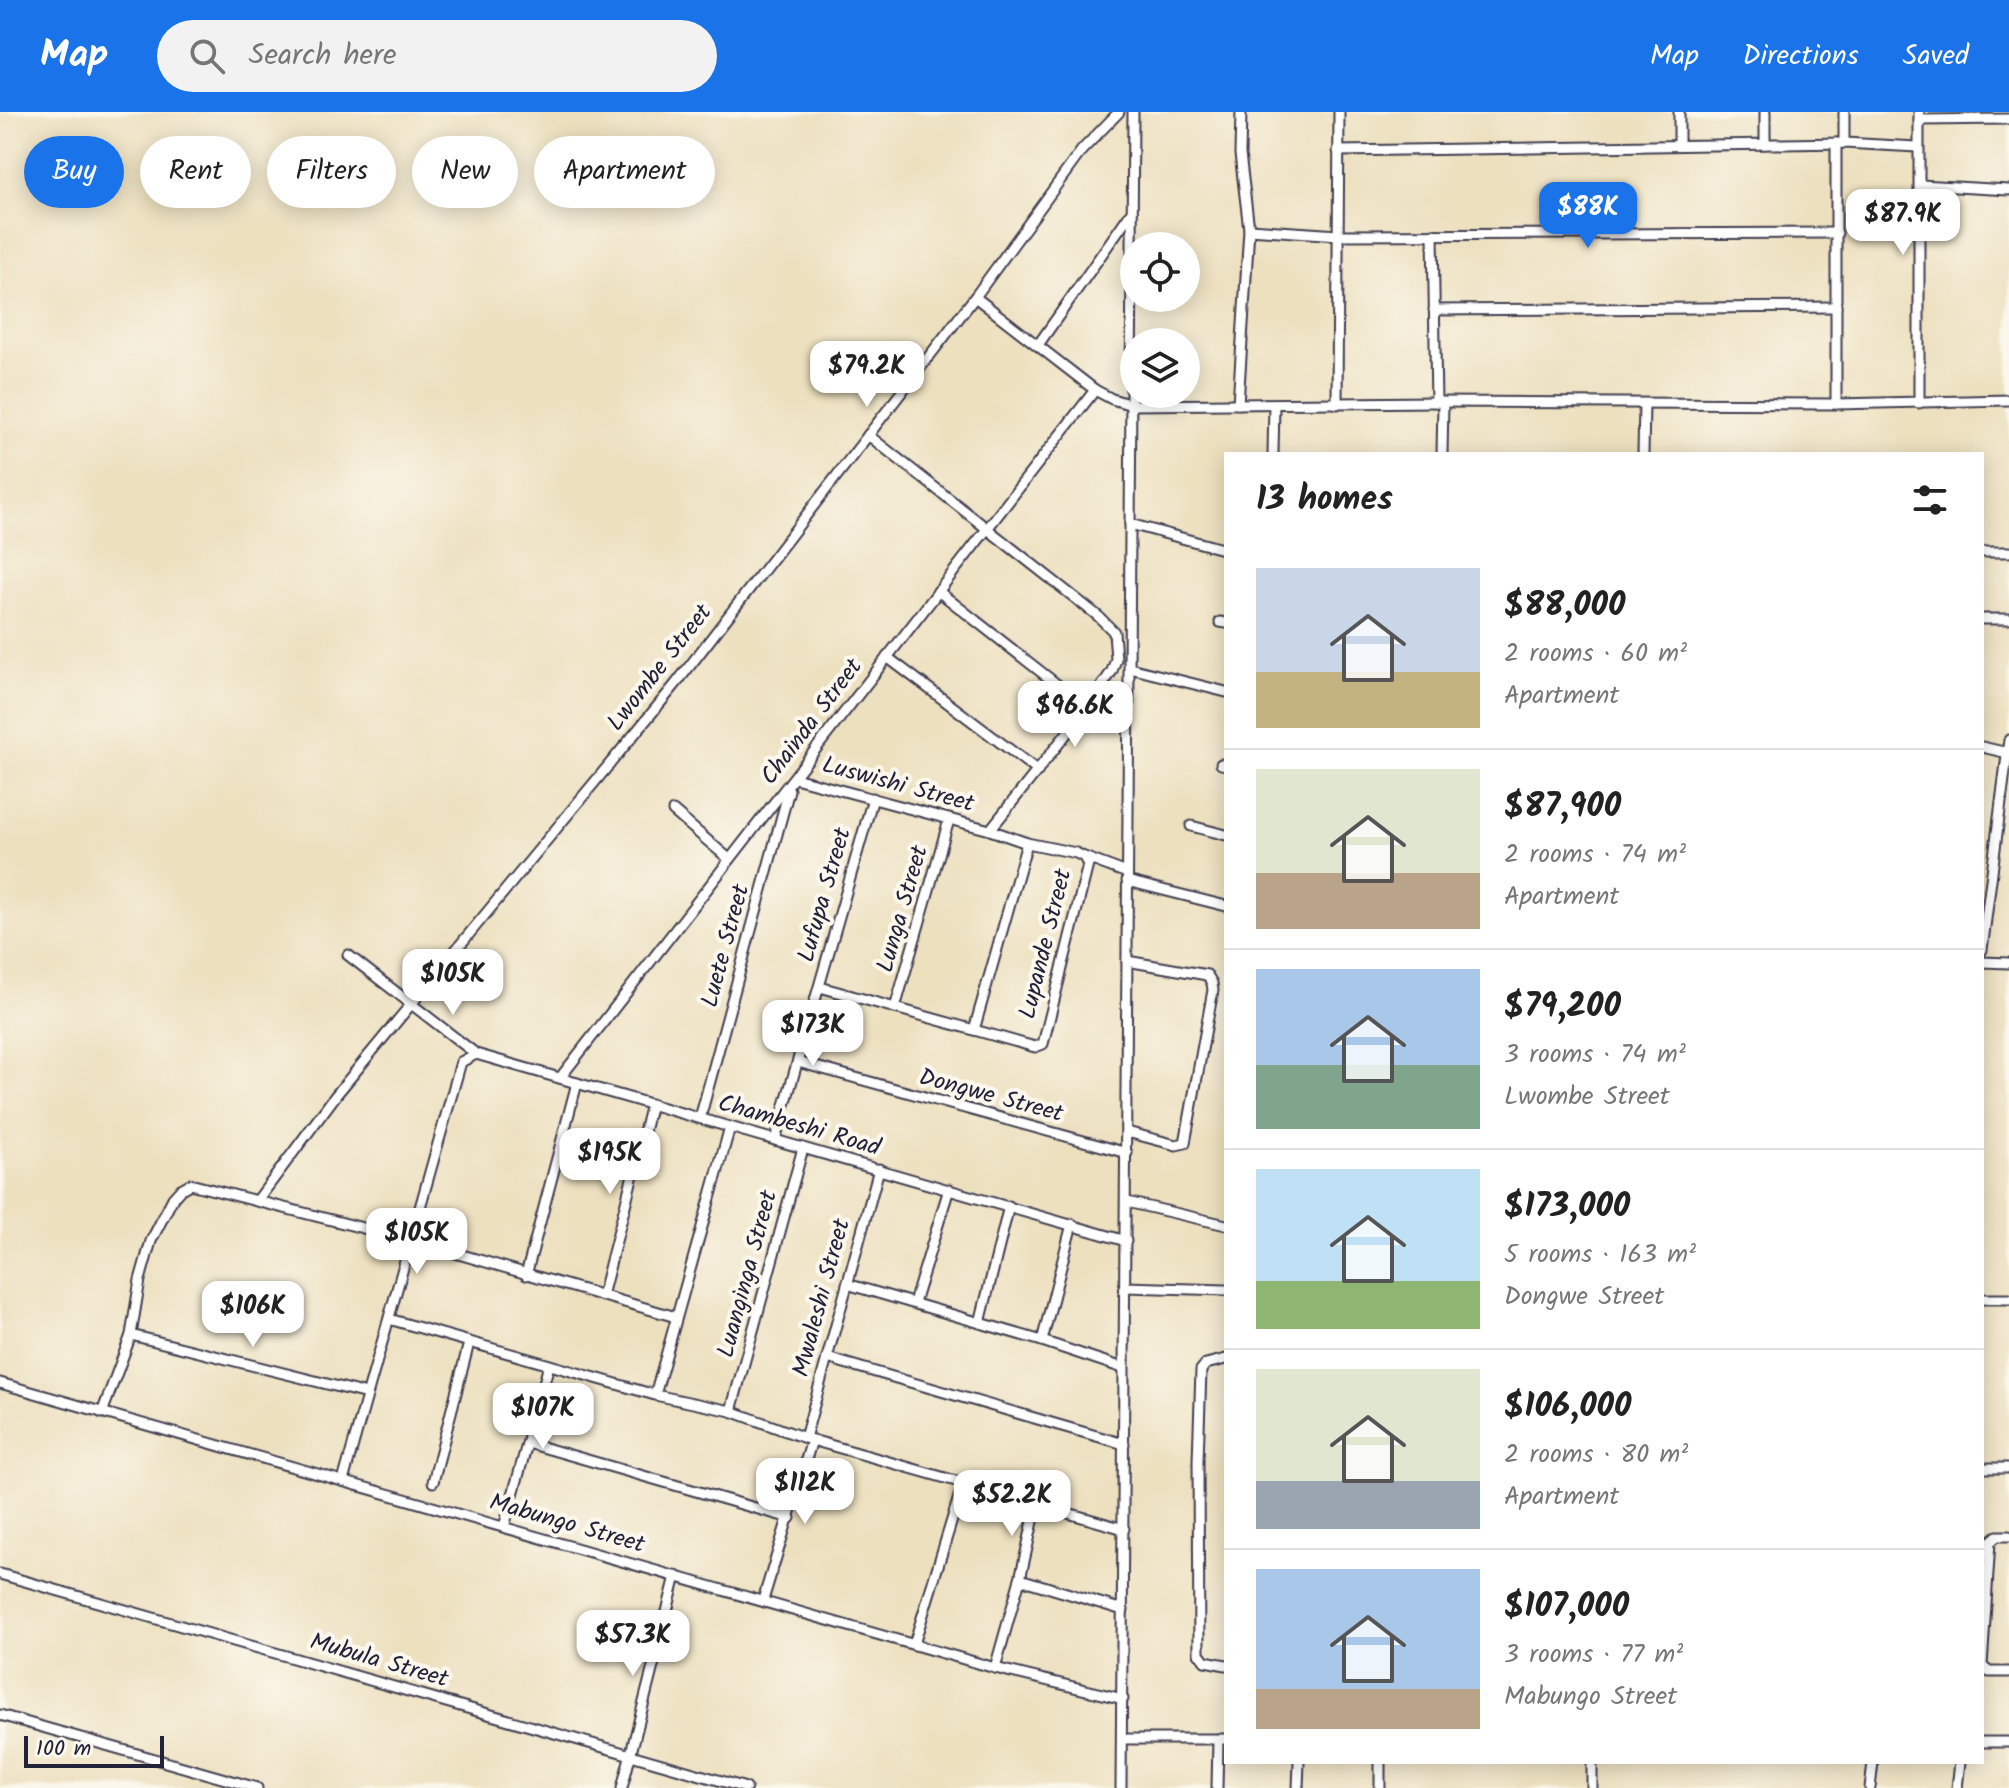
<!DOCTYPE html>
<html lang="en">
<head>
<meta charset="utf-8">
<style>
	:root { --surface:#fff; --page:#f2f2f2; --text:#222; --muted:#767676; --line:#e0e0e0; --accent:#1a73e8 }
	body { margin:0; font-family:Kalam,sans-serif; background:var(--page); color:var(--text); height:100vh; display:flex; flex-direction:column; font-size:30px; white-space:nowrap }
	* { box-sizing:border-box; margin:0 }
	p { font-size:26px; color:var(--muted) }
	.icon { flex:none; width:44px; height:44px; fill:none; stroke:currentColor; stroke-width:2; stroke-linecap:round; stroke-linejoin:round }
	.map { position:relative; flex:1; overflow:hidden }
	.sheet { position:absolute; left:1224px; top:340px; width:760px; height:1312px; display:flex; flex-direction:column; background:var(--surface); border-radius:0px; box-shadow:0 4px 20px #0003 }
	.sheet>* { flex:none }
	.banner { position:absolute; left:24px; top:24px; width:760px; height:72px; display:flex; gap:16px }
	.fabs { position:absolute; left:1120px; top:120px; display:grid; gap:16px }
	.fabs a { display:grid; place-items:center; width:80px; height:80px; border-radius:50%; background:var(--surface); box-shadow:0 4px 20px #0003; font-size:40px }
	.scale { position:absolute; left:24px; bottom:20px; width:140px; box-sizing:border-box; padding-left:8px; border:4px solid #22223b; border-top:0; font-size:22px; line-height:28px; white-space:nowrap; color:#22223b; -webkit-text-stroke:6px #fbf7ec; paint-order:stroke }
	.price { position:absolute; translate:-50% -68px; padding:0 18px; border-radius:16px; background:#fff; color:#222; font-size:26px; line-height:52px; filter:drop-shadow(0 2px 4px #0008) }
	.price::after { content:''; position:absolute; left:50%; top:48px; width:24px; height:18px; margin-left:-12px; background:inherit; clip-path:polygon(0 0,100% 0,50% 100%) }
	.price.current { background:var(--accent); color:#fff }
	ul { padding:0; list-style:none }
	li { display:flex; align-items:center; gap:24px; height:200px; padding:0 32px }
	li+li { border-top:2px solid var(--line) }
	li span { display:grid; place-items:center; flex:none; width:224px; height:160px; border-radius:0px; color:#555 }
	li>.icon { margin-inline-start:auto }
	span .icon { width:96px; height:96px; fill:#fffc; stroke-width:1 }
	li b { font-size:34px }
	h2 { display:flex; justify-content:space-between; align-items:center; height:96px; padding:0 32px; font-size:34px }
	.chip { padding:0 28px; border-radius:36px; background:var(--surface); box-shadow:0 4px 20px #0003; font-size:28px; line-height:72px }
	.chip.current { background:var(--accent); color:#fff }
	header { display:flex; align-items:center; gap:48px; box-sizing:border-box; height:112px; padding:0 40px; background:var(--accent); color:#fff }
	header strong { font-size:38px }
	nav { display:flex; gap:44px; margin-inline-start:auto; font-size:28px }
	.search { width:560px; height:72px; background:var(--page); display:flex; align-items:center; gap:20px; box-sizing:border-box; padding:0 28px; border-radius:44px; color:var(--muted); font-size:30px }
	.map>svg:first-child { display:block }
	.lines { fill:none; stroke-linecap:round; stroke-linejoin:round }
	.street-casing { stroke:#403e4f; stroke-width:13 }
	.street { stroke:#fff; stroke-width:9 }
	.labels { text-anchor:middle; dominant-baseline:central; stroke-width:8; stroke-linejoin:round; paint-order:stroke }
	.street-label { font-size:24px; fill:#22223b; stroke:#fbf7ec }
</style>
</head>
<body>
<header>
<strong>Map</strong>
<div class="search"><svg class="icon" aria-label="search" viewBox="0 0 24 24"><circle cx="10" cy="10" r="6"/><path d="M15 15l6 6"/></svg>Search here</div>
<nav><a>Map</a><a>Directions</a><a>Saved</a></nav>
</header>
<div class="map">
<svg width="2009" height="1676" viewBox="0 0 2009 1676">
	<rect width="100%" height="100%" fill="#fbf7ec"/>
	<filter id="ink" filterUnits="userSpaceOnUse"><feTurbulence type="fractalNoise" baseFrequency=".0125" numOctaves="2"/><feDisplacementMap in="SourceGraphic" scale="16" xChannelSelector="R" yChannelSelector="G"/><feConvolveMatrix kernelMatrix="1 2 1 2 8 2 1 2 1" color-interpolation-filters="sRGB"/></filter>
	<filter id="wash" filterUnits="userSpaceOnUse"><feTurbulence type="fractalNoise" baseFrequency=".006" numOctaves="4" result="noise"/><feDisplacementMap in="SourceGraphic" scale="32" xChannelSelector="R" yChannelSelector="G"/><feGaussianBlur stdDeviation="1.8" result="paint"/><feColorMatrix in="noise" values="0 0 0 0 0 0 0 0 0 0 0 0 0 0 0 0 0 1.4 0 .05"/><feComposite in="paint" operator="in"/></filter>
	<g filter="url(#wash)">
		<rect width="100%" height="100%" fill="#ede0bf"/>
	</g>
	<g filter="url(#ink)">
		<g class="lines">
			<g class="street-casing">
				<g id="street">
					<path d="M1679,0V33"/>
					<path d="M1765,0V32"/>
					<path d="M1844,0V31"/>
					<path d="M1919,0V291"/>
					<path d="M1919,8L2009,7"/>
					<path d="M1836,31V292"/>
					<path d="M1338,39L1844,31L1917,35"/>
					<path d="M1920,73L2009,78"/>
					<path d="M1249,117L1339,123L1837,121"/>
					<path d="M1433,122L1436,290"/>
					<path d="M975,185L1095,278L1112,287L1132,293L1436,290L1836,292L2009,288"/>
					<path d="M1434,198L1836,195"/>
					<path d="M1038,233L1132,99"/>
					<path d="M1238,292L1249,117L1240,42L1241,0"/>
					<path d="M1337,292L1339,0"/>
					<path d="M868,323L1098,504L1114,520L1116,547L1112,559L1087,596L990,718"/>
					<path d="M1273,342L1274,292"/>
					<path d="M1442,342L1443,291"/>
					<path d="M1643,342L1644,292"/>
					<path d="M1130,412L1226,438"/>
					<path d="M1982,440H2009"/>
					<path d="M938,479L1087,596"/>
					<path d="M1982,507H2009"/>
					<path d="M1220,510L1226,511"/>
					<path d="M887,545L1038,659"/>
					<path d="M1130,556L1226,580"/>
					<path d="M1982,635L2008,641"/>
					<path d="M1221,652L1226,653"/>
					<path d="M795,666L990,718L1027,731L1076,741L1084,745L1088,753L1043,932L1035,935L820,875"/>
					<path d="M673,699L729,747"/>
					<path d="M1191,714L1226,723"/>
					<path d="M1084,745L1127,761"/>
					<path d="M1127,769L1226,794"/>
					<path d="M1982,838L2009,628"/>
					<path d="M348,843L476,942"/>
					<path d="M1127,849L1207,863L1212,871L1213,878L1185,1031L1176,1033L1127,1020"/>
					<path d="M1982,850L2009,851"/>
					<path d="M895,896L949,708"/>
					<path d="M974,918L1027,731"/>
					<path d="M798,950L1127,1041"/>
					<path d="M560,966L1095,278"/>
					<path d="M700,1006L789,678"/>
					<path d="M775,1028L873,686"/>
					<path d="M257,1089L336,983L675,573L975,185L1082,38L1119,0"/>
					<path d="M1127,1090L1226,1113"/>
					<path d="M526,1163L577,971"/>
					<path d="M847,1172L1042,1229L1123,1256"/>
					<path d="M1125,1175L1226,1178"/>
					<path d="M602,1184L651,992"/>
					<path d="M1982,1187H2009"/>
					<path d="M914,1191L949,1077"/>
					<path d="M389,1207L655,1283L731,1299L805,1326L1124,1417"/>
					<path d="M980,1211L1009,1094"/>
					<path d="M131,1223L367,1282"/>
					<path d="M1042,1229L1072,1112"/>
					<path d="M827,1246L1124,1332"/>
					<path d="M1226,1247L1206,1252L1201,1258L1198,1349L1199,1541L1205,1549L1226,1553"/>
					<path d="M0,1271L995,1556L1123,1587"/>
					<path d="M655,1283L730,1015"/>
					<path d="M731,1299L803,1036"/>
					<path d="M102,1301L131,1223L140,1168L151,1129L173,1086L181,1077L190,1072L410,1128L676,1205"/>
					<path d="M805,1326L879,1057"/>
					<path d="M528,1331L790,1406"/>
					<path d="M1982,1356H2009"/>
					<path d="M343,1369L461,950L476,942L1126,1129"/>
					<path d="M433,1370L469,1231"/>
					<path d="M504,1415L549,1253"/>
					<path d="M2009,1424H1997L1990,1430L1982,1554L1989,1560H2009"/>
					<path d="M0,1462L746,1676"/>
					<path d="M1020,1467L1037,1392"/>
					<path d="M763,1488L812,1328"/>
					<path d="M914,1532L963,1372"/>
					<path d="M995,1556L1020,1467L1123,1498"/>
					<path d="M0,1603L257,1676"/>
					<path d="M1122,1627H1226"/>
					<path d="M1982,1630H2009"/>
					<path d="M1380,1650V1676"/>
					<path d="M1592,1650V1676"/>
					<path d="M622,1676L676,1464"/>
					<path d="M1121,1676L1133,0"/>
					<path d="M1217,1676L1218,1628"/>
					<path d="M1298,1676L1299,1650"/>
					<path d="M1870,1676L1873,1650"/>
					<path d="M1957,1676L1960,1650"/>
				</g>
			</g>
			<use href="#street" class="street"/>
		</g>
	</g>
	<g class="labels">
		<g class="street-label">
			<text transform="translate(660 556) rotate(-52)">Lwombe Street</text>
			<text transform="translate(812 610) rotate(-53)">Chainda Street</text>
			<text transform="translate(898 673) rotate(15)">Luswishi Street</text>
			<text transform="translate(825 783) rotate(-74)">Lufupa Street</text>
			<text transform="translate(903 797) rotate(-74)">Lunga Street</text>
			<text transform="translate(1046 832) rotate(-76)">Lupande Street</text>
			<text transform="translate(726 834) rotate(-75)">Luete Street</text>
			<text transform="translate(991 984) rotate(15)">Dongwe Street</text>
			<text transform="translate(799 1014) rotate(16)">Chambeshi Road</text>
			<text transform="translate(748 1162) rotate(-75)">Luanginga Street</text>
			<text transform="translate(822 1186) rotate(-75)">Mwaleshi Street</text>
			<text transform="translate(567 1412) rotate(16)">Mabungo Street</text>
			<text transform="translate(379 1549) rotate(16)">Mubula Street</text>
		</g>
	</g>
</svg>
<div class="fabs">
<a><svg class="icon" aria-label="locate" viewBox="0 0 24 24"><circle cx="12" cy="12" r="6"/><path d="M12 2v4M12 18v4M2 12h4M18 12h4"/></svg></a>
<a><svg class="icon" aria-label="layers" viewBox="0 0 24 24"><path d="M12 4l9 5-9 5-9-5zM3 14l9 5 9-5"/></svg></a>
</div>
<div class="scale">100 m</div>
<b class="price current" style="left:1588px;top:138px">$88K</b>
<b class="price" style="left:1903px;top:145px">$87.9K</b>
<b class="price" style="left:867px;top:297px">$79.2K</b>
<b class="price" style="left:1075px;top:637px">$96.6K</b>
<b class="price" style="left:453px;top:905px">$105K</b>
<b class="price" style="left:813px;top:956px">$173K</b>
<b class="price" style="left:610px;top:1084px">$195K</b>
<b class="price" style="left:417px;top:1164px">$105K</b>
<b class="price" style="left:253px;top:1237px">$106K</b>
<b class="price" style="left:543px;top:1339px">$107K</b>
<b class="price" style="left:805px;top:1414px">$112K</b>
<b class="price" style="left:1012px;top:1426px">$52.2K</b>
<b class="price" style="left:633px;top:1566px">$57.3K</b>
<div class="banner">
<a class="chip current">Buy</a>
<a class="chip">Rent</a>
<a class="chip">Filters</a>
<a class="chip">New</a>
<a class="chip">Apartment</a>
</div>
<section class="sheet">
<h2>13 homes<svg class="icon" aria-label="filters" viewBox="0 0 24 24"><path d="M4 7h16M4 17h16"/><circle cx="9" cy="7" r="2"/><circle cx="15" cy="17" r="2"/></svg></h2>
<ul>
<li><span style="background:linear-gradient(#c9d6e8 65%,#c2b280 0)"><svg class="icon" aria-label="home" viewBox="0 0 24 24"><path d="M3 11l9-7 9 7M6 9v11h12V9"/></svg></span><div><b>$88,000</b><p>2 rooms · 60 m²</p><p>Apartment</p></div></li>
<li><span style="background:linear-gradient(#dfe7d0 65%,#b9a48a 0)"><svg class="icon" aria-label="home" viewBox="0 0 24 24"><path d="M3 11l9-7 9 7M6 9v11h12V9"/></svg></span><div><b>$87,900</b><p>2 rooms · 74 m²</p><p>Apartment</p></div></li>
<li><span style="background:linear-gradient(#a9c7e8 60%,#7fa58c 0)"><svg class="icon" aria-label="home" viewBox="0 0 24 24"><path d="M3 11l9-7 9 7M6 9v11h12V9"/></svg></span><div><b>$79,200</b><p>3 rooms · 74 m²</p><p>Lwombe Street</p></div></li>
<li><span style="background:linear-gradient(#bfe0f5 70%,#8fb573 0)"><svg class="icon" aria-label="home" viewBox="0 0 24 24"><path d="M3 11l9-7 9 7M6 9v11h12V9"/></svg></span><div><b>$173,000</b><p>5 rooms · 163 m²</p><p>Dongwe Street</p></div></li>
<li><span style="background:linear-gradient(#dfe7d0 70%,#9aa5b1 0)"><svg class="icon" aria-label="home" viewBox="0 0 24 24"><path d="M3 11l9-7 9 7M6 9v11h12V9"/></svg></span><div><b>$106,000</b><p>2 rooms · 80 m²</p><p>Apartment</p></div></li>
<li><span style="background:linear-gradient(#a9c7e8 75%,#b9a48a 0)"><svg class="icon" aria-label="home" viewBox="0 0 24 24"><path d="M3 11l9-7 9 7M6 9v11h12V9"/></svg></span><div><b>$107,000</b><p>3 rooms · 77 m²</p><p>Mabungo Street</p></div></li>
</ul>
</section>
</div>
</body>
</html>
